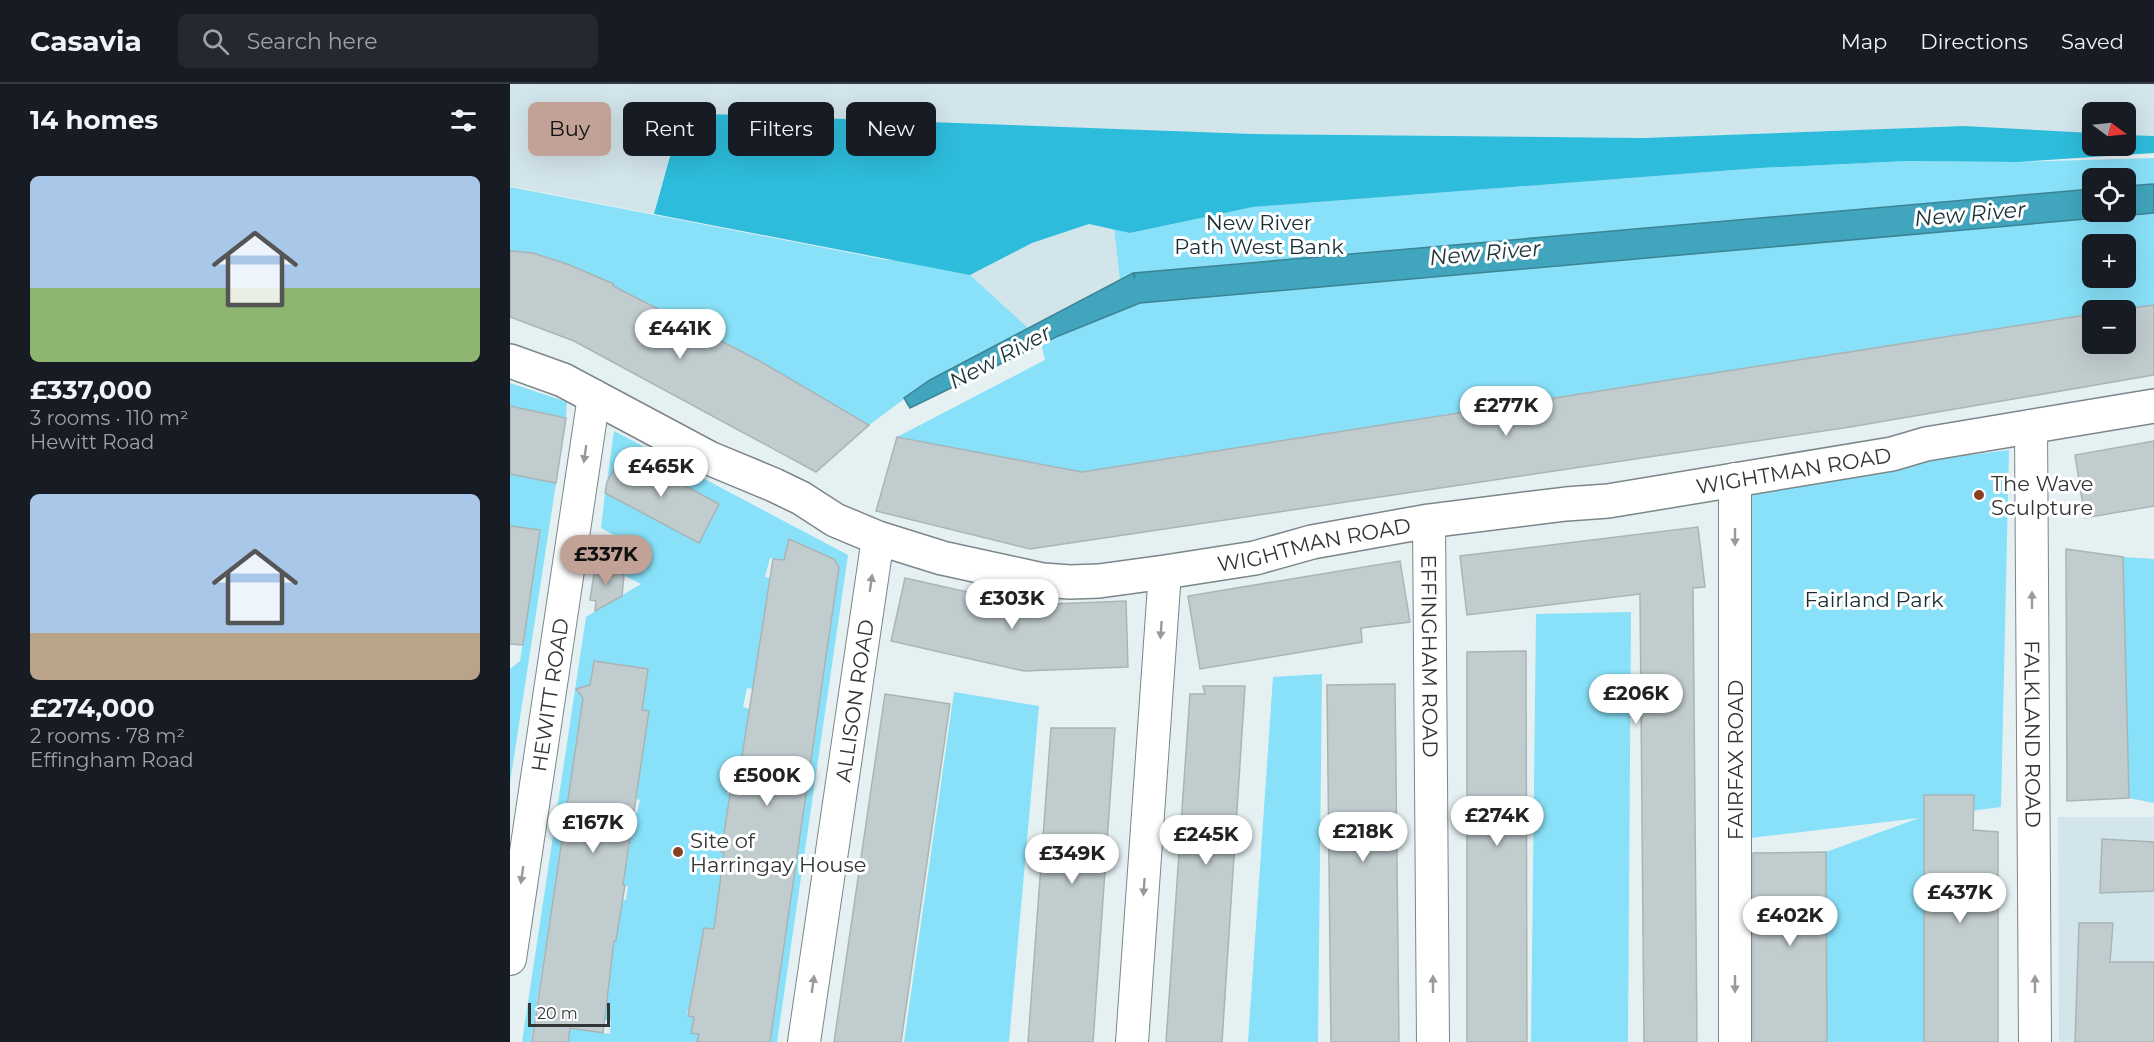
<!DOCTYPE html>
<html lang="en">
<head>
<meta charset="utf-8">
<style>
	:root { --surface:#171b24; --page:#242831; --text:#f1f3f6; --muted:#9ea1a6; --line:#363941; --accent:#c2a296 }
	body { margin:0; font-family:Montserrat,sans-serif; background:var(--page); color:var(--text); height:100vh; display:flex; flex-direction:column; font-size:22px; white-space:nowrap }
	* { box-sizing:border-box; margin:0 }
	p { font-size:20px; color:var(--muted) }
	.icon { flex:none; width:33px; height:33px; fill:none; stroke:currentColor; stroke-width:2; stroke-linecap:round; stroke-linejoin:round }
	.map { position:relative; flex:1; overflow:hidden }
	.drawer { display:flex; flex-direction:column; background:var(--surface); width:510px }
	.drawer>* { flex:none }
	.hud { position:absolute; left:18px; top:18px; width:570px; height:54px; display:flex; gap:12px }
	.needle { width:39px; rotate:105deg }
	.tools { position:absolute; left:1572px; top:18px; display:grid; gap:12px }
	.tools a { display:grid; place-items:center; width:54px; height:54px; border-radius:9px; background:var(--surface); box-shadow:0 6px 24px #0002; font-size:30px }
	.scale { position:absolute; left:18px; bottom:15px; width:82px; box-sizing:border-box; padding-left:6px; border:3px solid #313536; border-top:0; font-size:16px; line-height:21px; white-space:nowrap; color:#313536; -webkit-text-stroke:4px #fff; paint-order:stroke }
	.price { position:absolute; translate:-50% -51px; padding:0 14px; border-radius:21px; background:#fff; color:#222; font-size:20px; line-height:39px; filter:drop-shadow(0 2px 3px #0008) }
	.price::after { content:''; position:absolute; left:50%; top:36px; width:18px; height:14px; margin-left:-9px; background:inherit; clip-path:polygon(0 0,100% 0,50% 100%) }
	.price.current { background:var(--accent); color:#111 }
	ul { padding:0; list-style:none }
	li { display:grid; align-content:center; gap:12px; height:318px; padding:0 30px }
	li span { display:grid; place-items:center; height:186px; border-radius:9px; color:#555 }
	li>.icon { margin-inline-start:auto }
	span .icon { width:108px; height:108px; fill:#fffc; stroke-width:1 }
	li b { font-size:26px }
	h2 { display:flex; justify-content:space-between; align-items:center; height:72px; padding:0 30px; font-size:26px }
	.tag { padding:0 21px; border-radius:9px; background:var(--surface); box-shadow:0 6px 24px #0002; font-size:21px; line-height:54px }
	.tag.current { background:var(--accent); color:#111 }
	header { display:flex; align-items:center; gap:36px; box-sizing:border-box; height:84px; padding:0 30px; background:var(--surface); border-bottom:2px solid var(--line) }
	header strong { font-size:28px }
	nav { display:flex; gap:33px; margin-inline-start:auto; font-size:21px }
	.search { width:420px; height:54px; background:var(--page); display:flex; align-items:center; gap:15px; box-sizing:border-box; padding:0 21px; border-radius:9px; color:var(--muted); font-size:22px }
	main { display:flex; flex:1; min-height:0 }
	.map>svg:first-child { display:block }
	.built { fill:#d2e5eb }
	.green { fill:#88e1f8; fill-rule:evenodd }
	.forest { fill:#2dbcdb }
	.water { fill:#41a5bd; stroke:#3c8394; stroke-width:1.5 }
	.building { fill:#c1cccf; stroke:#a9b4b7; stroke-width:1.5 }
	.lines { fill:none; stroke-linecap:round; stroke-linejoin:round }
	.minor-casing { stroke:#7c8689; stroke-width:34 }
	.secondary-casing { stroke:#7c8689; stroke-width:36 }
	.minor { stroke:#fff; stroke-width:32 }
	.secondary { stroke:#fff; stroke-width:33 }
	.oneway { fill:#989a9a }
	.poi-dot { fill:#884020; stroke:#fff; stroke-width:2 }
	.labels { text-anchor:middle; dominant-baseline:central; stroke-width:6; stroke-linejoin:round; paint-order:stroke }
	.park-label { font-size:21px; fill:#182f35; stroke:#fff }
	.street-label { font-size:21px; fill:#313536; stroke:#fff }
	.poi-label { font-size:21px; fill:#313536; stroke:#fff; text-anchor:start }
	.water-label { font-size:22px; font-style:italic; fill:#20373d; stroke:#fff }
</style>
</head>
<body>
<header>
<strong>Casavia</strong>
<div class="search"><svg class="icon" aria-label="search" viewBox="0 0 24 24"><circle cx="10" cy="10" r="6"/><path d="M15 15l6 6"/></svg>Search here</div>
<nav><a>Map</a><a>Directions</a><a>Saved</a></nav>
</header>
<main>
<section class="drawer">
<h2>14 homes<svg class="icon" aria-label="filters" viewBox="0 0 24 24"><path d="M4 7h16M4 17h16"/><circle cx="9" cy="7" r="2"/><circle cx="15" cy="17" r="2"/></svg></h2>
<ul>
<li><span style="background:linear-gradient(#a9c7e8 60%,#8fb573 0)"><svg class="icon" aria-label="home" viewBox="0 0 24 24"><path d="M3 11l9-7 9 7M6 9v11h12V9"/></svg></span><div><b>£337,000</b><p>3 rooms · 110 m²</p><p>Hewitt Road</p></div></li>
<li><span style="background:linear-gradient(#a9c7e8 75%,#b9a48a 0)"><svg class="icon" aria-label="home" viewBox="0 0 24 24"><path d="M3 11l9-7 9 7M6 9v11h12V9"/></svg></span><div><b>£274,000</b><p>2 rooms · 78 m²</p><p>Effingham Road</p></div></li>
</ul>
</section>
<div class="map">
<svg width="1644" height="958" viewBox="0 0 1644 958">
	<rect width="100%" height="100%" fill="#e5f0f3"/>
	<g class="built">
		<path d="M0,0H1644V52L1616,51V28H1582V49L1454,42L1133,54L743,50L171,30L144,130L0,102Z"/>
		<path d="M579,140L604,145L610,196L518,244L460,191L522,159Z"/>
		<path d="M1548,733H1644V958H1549Z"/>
	</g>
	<g class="green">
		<path d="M1644,74V100L1616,103V94H1582V105L623,189L610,196L604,145L620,149L743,123L1250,84L1397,77L1508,78Z"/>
		<path d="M0,103L377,176L439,175L460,191L518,244L420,296L359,341L194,248L168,236L93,225L104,200L77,189L0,167Z"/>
		<path d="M1644,129V221L1606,226H1582V230L572,388L387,353L535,276L531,260L630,219ZM1582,160H1616V194H1582Z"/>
		<path d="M0,299L57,318L56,334L0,322Z"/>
		<path d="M104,347L338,471L267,958H260L329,483L324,475L279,455L274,476L260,474L255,493L261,494L286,529L255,524L251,549L277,554L268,609L237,604L233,623L240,625L231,681L260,703L219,697L217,710L225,712L213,755L205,754L203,766L247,774L204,845L181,925H178L177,932L184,933L181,949L212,953L194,958H58L60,944L100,950L101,937L90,935L74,853L106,857L110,830L78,811L116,816L118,802L113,801L115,790L85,775L117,780L122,744L90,739L92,724L127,729L130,716L126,715L128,703L93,698L130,686L135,657L102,652L136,642L139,628L132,626L138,585L84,577L80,601L74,603L76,617H73L21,958H12L76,533L131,500L94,481L107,453L91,444L95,409L188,459L209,420L114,369L97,398Z"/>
		<path d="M1499,366L1491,723L1414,733V958H1317L1316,768L1409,734L1240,754L1231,400Z"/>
		<path d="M0,390L46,399L0,699V585L10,577L30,446L0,442Z"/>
		<path d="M1613,473L1644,475V719L1619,714Z"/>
		<path d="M1121,528L1118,958H1021L1026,530Z"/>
		<path d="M812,590L808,958H738L763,593Z"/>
		<path d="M444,608L529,622L499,958H394Z"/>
	</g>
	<path class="forest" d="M172,29L743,50L1133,54L1454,42L1582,49V62H1616V51L1644,52V69L1508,78L1397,77L1250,84L743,123L620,149L579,140L522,159L460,191L144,130Z"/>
	<path class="water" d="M1644,100V129L630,219L546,253L400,324L394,314L420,296L623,189L625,194L624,189L1582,105V128H1616V102Z"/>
	<g class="building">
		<path d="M0,167L23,169L57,180L104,200L103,202L248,276L359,341L306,388L64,257L0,233Z"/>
		<path d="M1644,221V291L1340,343L520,465L366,427L387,353L572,388L1582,230V260H1616V226H1606Z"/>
		<path d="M0,322L56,334L46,399L0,390Z"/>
		<path d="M1644,357V422L1575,434L1565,371Z"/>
		<path d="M113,368L209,420L189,459L95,409L97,398Z"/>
		<path d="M0,442L30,446L13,561L0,560Z"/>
		<path d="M1188,443L1195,503L1183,504L1187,958H1134L1130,510L957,531L950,472Z"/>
		<path d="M279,455L324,475L329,483L260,958H187L189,950L181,949L184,933L178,932L194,844L204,845L214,768H211L222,698H228L263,475L274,476Z"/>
		<path d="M1556,465L1613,473L1619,714L1557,717Z"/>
		<path d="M86,477L114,491L112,512L85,527L86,517L80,516Z"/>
		<path d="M890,477L900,538L851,544L852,558L690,585L678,512Z"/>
		<path d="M395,494L516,521L616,517L618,583L514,587L381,557Z"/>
		<path d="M1016,567L1017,958H957V568Z"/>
		<path d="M84,577L138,585L132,626L139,627L113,801H115L106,857H104L93,949L60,944L58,958H22L73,614L66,605L80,601Z"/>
		<path d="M885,600L889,958H821L817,601Z"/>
		<path d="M693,602H735L712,958H656L680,610H695Z"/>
		<path d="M375,610L440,620L391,958H324Z"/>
		<path d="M541,644H605L583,958H518Z"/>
		<path d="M1414,711H1464L1463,746L1488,748V958H1414Z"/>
		<path d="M1592,755L1644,758V807L1590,809Z"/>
		<path d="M1316,768L1317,958H1243V769Z"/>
		<path d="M1569,839H1603L1600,878H1644V958H1565Z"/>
	</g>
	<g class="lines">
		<g class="minor-casing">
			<g id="minor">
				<path id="s1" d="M1521,342L1525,958"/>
				<path d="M1225,395V958"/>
				<path id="s2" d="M919,437L923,958"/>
				<path id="s3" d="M0,875L84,312"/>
				<path id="s4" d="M294,958L368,454"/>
				<path d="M622,958L655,488"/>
			</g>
		</g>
		<g class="secondary-casing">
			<g id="secondary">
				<path id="s5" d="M0,277L53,296L199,374L264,401L291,414L325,436L368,454L432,474L533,496L560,498L589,497L655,488L745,474L802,458L919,437L1056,420L1098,417L1382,370L1416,360L1644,322"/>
			</g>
		</g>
		<use href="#minor" class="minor"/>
		<use href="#secondary" class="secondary"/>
	</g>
	<defs><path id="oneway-solid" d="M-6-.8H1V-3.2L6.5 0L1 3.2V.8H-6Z" transform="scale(1.5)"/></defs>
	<g class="oneway">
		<use href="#oneway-solid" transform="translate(75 370) rotate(98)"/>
		<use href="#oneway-solid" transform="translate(1225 453) rotate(90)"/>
		<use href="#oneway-solid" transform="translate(361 499) rotate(-82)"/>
		<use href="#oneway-solid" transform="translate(1522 516) rotate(-90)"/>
		<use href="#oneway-solid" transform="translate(651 546) rotate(94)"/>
		<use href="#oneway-solid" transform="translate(12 791) rotate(98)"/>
		<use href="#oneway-solid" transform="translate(634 803) rotate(94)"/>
		<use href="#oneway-solid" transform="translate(303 900) rotate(-82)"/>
		<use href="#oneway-solid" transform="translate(923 900) rotate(-90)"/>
		<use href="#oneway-solid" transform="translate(1225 900) rotate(90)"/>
		<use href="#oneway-solid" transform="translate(1525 900) rotate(-90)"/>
	</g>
	<g class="poi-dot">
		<circle cx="1469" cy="411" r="6"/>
		<circle cx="168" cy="768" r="6"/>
	</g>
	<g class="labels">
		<g class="park-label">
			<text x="749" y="138">New River<tspan x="749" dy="24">Path West Bank</tspan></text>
			<text x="1364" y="515">Fairland Park</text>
		</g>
		<g class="street-label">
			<text stroke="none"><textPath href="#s5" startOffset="1340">WIGHTMAN ROAD</textPath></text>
			<text stroke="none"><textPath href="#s5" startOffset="854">WIGHTMAN ROAD</textPath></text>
			<text stroke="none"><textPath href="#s2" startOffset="135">EFFINGHAM ROAD</textPath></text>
			<text stroke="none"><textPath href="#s3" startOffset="267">HEWITT ROAD</textPath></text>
			<text stroke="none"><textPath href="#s4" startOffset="345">ALLISON ROAD</textPath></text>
			<text stroke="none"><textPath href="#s1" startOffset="308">FALKLAND ROAD</textPath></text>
			<text transform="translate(1225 676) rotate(-90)">FAIRFAX ROAD</text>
		</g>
		<g class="poi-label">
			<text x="1481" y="399">The Wave<tspan x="1481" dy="24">Sculpture</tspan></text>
			<text x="180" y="756">Site of<tspan x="180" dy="24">Harringay House</tspan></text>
		</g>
		<g class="water-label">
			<text transform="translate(1460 130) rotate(-5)">New River</text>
			<text transform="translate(975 169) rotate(-5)">New River</text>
			<text transform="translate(490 273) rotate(-28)">New River</text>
		</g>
	</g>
</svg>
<div class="tools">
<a><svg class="needle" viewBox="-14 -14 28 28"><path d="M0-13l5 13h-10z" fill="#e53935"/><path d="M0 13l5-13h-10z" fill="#9ea1a6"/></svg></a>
<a><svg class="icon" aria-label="locate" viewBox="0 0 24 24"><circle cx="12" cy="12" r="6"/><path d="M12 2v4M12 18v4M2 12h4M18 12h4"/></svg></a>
<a>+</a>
<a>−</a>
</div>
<div class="scale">20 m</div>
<b class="price" style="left:170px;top:276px">£441K</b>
<b class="price" style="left:996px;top:353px">£277K</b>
<b class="price" style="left:151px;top:414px">£465K</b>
<b class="price current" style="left:96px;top:502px">£337K</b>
<b class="price" style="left:502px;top:546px">£303K</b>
<b class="price" style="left:1126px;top:641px">£206K</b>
<b class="price" style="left:257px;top:723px">£500K</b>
<b class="price" style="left:987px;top:763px">£274K</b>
<b class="price" style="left:83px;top:770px">£167K</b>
<b class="price" style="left:853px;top:779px">£218K</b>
<b class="price" style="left:696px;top:782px">£245K</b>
<b class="price" style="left:562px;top:801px">£349K</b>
<b class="price" style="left:1450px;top:840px">£437K</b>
<b class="price" style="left:1280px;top:863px">£402K</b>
<div class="hud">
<a class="tag current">Buy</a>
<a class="tag">Rent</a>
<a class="tag">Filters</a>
<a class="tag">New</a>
</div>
</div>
</main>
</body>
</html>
